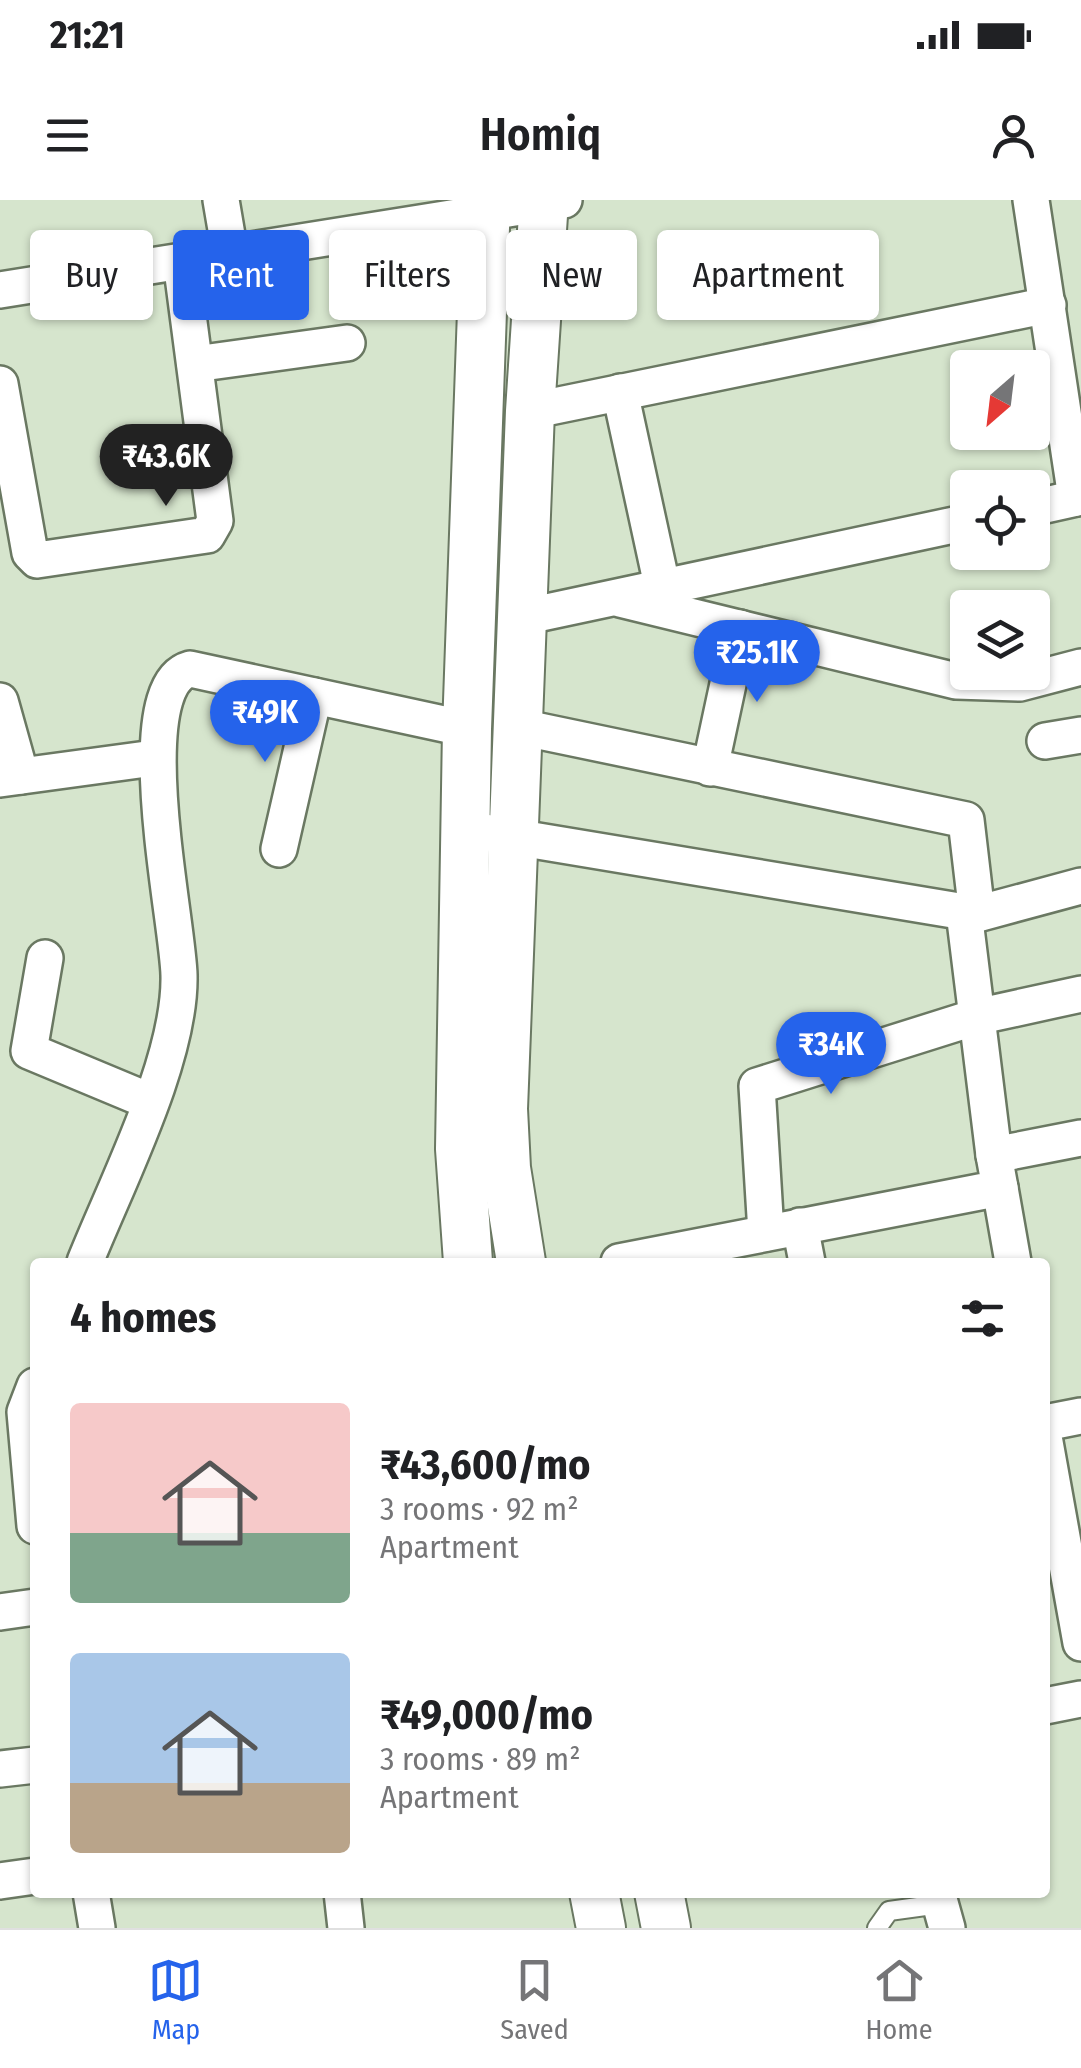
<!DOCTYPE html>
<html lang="en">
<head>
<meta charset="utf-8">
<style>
	:root { --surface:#fff; --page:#f6f6f6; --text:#202124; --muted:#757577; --line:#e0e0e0; --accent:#2563eb }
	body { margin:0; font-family:"Fira Sans Condensed",sans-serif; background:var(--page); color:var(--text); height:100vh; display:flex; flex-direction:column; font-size:38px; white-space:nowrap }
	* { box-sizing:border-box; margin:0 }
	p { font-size:32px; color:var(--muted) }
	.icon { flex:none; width:55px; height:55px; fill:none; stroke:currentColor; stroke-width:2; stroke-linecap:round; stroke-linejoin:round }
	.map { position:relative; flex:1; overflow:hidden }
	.details { position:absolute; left:30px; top:1058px; width:1020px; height:640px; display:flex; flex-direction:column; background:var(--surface); border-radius:10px; box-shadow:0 2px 8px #0004 }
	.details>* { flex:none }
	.top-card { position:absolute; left:30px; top:30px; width:1022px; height:90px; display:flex; gap:20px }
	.needle { width:65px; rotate:208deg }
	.tools { position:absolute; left:950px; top:150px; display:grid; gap:20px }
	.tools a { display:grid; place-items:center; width:100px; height:100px; border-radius:10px; background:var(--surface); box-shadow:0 2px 8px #0004; font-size:50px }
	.price { position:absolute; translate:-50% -85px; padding:0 22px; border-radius:35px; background:var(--accent); color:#fff; font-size:32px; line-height:65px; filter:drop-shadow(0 2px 5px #0008) }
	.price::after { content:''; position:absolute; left:50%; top:60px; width:30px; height:22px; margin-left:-15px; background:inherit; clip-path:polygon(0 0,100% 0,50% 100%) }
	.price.active { background:#222; color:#fff }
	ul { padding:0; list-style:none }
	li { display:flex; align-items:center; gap:30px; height:250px; padding:0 40px }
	li span { display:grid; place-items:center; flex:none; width:280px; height:200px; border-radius:10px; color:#555 }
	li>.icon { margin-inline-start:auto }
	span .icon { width:120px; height:120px; fill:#fffc; stroke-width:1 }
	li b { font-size:42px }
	h2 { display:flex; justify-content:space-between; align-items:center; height:120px; padding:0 40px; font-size:42px }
	.pill { padding:0 35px; border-radius:10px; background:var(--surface); box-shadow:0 2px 8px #0004; font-size:35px; line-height:90px }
	.pill.active { background:var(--accent); color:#fff }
	.status { display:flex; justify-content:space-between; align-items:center; height:70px; padding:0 50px; background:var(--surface); direction:ltr }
	.status svg { height:28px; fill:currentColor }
	header { display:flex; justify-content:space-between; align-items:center; height:130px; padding:0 40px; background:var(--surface); font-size:45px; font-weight:600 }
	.dock { display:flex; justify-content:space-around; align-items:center; height:140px; border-top:2px solid var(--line); background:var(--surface); font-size:28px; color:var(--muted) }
	.dock a { display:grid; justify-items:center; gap:5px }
	.dock .active { color:var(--accent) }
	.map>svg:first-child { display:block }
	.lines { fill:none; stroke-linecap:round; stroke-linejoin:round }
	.lane-casing { stroke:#6a7862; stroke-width:22 }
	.street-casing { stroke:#6a7862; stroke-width:40 }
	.secondary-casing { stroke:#6a7862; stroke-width:52 }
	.lane { stroke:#fff; stroke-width:18 }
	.street { stroke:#fff; stroke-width:35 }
	.secondary { stroke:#fff; stroke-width:48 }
</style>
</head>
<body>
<div class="status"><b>21:21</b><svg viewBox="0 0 49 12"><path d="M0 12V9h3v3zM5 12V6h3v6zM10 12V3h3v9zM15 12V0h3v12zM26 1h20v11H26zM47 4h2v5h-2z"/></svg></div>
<header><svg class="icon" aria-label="menu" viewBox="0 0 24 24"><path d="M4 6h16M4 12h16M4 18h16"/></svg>Homiq<svg class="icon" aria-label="person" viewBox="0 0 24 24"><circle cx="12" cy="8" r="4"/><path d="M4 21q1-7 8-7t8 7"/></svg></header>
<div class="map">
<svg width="1081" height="1728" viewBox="0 0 1081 1728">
	<rect width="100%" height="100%" fill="#d6e5cd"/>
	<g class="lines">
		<g class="lane-casing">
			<path id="lane" d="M877,1728L889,1711L940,1704"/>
		</g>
		<g class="street-casing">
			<g id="street">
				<path d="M221,0L230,53"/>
				<path d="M1031,0L1076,298"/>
				<path d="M0,90L564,0"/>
				<path d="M195,164L347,143"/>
				<path d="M0,184L30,353L37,360L207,335L215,321L181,61"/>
				<path d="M620,192L663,390"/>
				<path d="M530,211L1048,105"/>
				<path d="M1032,308L1081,297"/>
				<path d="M620,399L956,481L1020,483L1081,467"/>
				<path d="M523,417L968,322"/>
				<path d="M0,501L21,576"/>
				<path d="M1045,541L1081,535"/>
				<path d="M710,568L740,428"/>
				<path d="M0,579L154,558"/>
				<path d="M466,629L977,714L966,620L520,527"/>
				<path d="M279,649L314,496"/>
				<path d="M964,712L994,955L1081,938"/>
				<path d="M977,714L1081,686"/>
				<path d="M45,758L29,851L149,901"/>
				<path d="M1000,988L1013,1062"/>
				<path d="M800,1026L807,1062"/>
				<path d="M766,1033L757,886L976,817L1081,794"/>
				<path d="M85,1062C117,982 181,859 179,775C178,721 126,487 190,469L467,529"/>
				<path d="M619,1062L1000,988L994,955"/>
				<path d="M35,1186L25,1212L35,1326"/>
				<path d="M1045,1223L1081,1216"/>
				<path d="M1045,1242L1081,1443"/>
				<path d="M0,1412L35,1407"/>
				<path d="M1045,1506L1081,1499"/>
				<path d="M0,1569L35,1565"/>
				<path d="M0,1681L35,1676"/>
				<path d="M91,1692L97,1728"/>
				<path d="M342,1692L346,1728"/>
				<path d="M937,1692L947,1728"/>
			</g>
		</g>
		<g class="secondary-casing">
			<g id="secondary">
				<path d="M468,1062L460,949L467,529L486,0"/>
				<path d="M521,1062L506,968L503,909L530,211L544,0"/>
				<path d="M594,1692L601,1728"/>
				<path d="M659,1692L666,1728"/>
			</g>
		</g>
		<use href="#lane" class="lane"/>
		<use href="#street" class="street"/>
		<use href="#secondary" class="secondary"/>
	</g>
</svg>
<div class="tools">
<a><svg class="needle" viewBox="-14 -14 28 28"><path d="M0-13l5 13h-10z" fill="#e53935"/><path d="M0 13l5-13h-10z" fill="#757577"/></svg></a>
<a><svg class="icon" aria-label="locate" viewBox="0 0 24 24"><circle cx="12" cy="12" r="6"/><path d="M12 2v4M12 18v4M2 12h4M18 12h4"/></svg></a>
<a><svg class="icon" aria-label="layers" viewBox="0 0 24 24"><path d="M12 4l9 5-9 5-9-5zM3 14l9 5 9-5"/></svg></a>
</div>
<b class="price active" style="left:166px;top:309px">₹43.6K</b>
<b class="price" style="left:757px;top:505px">₹25.1K</b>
<b class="price" style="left:265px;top:565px">₹49K</b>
<b class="price" style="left:831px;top:897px">₹34K</b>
<div class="top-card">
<a class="pill">Buy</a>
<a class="pill active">Rent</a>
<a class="pill">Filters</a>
<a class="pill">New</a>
<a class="pill">Apartment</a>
</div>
<section class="details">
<h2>4 homes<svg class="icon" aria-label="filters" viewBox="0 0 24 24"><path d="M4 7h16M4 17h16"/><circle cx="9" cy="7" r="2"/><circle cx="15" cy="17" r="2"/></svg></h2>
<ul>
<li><span style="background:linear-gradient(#f6c9c9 65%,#7fa58c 0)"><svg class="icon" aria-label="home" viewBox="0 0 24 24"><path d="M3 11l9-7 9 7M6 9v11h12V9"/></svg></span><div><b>₹43,600/mo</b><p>3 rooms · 92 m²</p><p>Apartment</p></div></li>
<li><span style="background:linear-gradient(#a9c7e8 65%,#b9a48a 0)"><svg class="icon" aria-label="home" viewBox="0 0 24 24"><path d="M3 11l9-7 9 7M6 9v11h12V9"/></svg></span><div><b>₹49,000/mo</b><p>3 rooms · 89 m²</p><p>Apartment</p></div></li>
</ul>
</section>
</div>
<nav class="dock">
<a class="active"><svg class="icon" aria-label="map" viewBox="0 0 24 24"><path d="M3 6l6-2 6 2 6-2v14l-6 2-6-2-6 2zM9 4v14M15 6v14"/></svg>Map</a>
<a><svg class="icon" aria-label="saved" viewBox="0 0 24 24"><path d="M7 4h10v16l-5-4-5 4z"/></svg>Saved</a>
<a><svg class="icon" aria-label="home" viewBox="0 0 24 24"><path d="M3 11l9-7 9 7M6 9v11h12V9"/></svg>Home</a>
</nav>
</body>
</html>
